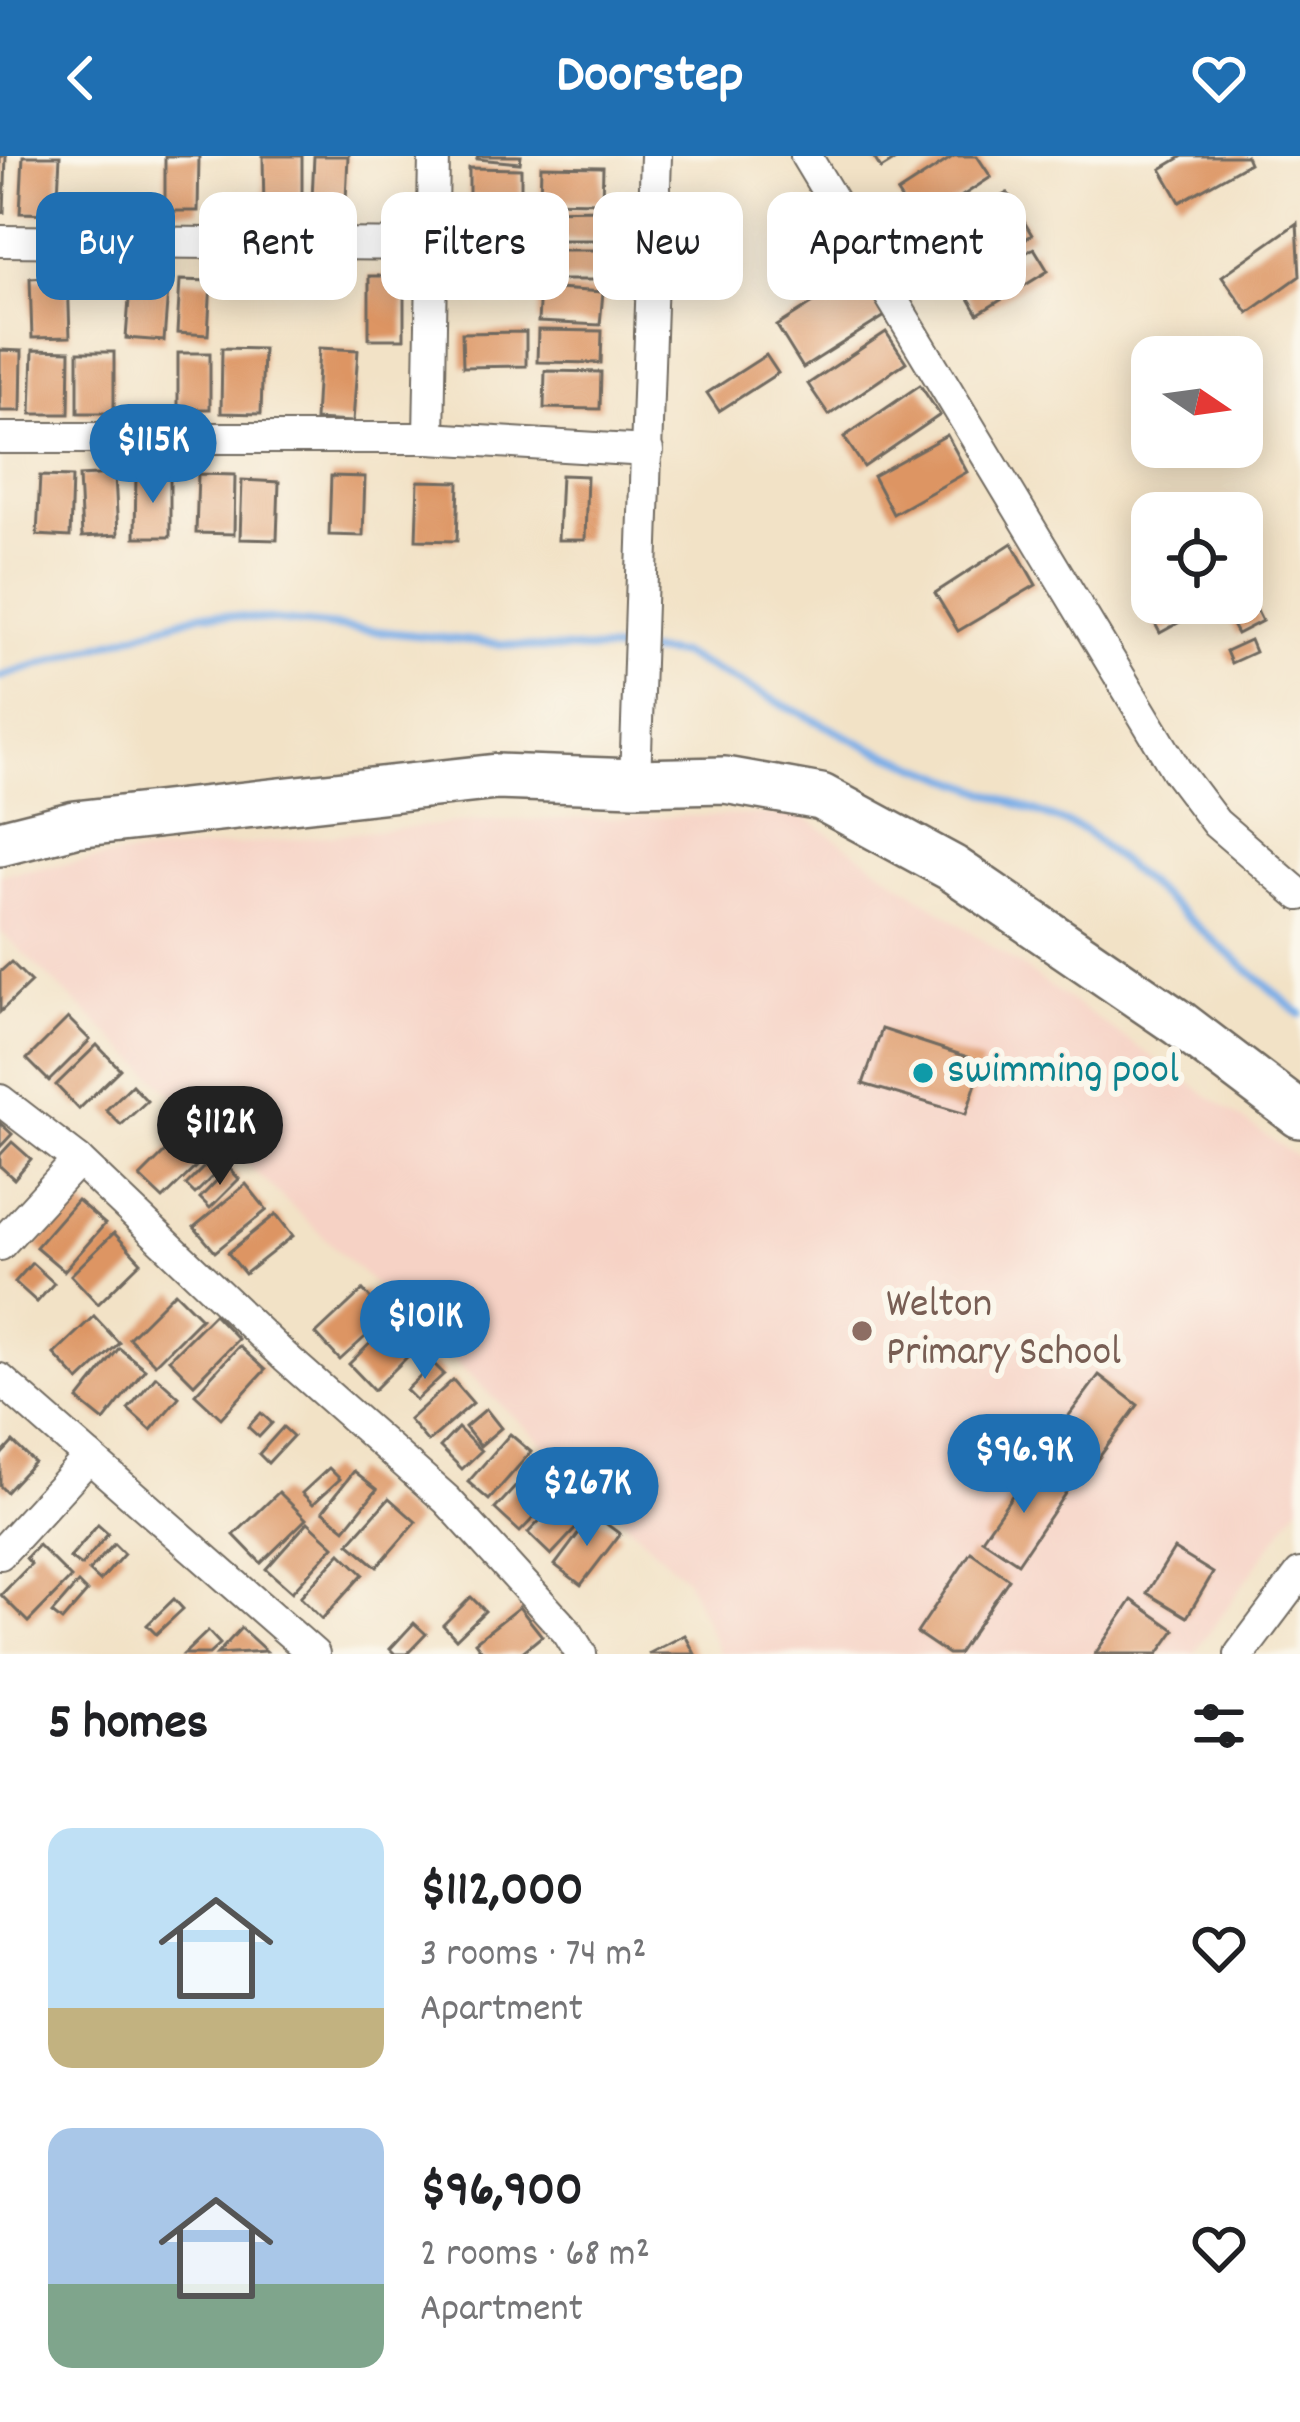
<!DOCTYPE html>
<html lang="en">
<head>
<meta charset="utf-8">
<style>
	:root { --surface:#fff; --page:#f2f2f2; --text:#202124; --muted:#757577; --accent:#1f6fb2 }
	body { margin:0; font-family:Dekko,sans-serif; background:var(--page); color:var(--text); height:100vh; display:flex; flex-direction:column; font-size:45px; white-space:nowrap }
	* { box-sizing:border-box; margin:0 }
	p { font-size:39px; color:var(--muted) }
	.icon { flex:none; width:66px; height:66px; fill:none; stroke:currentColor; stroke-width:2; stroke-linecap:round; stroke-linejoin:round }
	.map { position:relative; height:1498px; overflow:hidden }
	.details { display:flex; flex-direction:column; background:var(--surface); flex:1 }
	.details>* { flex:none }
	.top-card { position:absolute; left:36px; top:36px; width:1230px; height:108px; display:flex; gap:24px }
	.needle { width:78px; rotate:103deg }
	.buttons { position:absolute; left:1131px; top:180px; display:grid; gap:24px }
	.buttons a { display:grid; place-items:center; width:132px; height:132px; border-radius:24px; background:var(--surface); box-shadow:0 6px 30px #0003; font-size:60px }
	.price { position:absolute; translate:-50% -102px; padding:0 27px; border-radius:42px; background:var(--accent); color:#fff; font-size:39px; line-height:78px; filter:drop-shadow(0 3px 6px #0008) }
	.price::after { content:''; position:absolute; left:50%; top:72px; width:36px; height:27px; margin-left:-18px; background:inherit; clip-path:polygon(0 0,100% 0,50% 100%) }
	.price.current { background:#222; color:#fff }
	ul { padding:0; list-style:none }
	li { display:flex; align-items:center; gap:36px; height:300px; padding:0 48px }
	li span { display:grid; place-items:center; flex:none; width:336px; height:240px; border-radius:24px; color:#555 }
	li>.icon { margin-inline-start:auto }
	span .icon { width:144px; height:144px; fill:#fffc; stroke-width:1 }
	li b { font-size:51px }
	h2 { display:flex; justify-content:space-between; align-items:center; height:144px; padding:0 48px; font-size:51px }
	.chip { padding:0 42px; border-radius:24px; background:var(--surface); box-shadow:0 6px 30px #0003; font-size:42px; line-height:108px }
	.chip.current { background:var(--accent); color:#fff }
	header { display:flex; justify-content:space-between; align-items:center; height:156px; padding:0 48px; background:var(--accent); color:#fff; font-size:54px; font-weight:700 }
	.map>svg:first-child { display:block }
	.built { fill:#f6d2c5 }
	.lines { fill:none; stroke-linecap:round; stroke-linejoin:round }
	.stream { stroke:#7baee7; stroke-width:8 }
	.building { fill:#dd9563 }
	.street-casing { stroke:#716b61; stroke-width:34 }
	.secondary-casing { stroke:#716b61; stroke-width:50 }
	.street { stroke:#fff; stroke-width:30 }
	.secondary { stroke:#fff; stroke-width:45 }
	.culture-dot { fill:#0f9aa8; stroke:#fbf7ec; stroke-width:4.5 }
	.education-dot { fill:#8d6e63; stroke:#fbf7ec; stroke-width:4.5 }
	.labels { text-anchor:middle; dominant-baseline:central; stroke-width:12; stroke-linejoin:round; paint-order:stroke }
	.culture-label { font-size:42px; fill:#0d838f; stroke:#fbf7ec; text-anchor:start }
	.education-label { font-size:42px; fill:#785e54; stroke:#fbf7ec; text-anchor:start }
</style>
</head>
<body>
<header><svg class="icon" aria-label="back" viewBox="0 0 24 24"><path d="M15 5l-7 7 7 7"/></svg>Doorstep<svg class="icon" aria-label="heart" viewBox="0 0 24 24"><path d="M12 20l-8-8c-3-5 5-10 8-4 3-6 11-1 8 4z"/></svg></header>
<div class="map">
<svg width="1300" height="1498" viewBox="0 0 1300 1498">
	<rect width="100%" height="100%" fill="#fbf7ec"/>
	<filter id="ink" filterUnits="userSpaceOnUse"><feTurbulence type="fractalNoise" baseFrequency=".00833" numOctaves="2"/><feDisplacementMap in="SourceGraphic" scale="24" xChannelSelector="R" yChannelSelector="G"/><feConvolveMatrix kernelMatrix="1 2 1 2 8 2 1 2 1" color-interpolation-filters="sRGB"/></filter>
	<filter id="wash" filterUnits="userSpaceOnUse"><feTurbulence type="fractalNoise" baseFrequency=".004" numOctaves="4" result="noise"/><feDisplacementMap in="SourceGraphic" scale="48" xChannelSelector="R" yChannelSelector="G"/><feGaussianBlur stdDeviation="2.7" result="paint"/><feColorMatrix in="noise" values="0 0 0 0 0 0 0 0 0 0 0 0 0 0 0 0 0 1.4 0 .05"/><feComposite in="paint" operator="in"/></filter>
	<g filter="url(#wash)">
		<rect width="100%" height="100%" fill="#f2e2c6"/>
		<path class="built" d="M800,658L1300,1003V1348L1194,1498H720L686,1423L0,775V718L111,701L477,665Z"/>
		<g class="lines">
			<g class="stream">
				<path d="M645,496L681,498L871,592L1084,674L1300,858"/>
				<path d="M0,521L203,457L540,492L630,495"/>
			</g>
		</g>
		<g id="blocks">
			<g class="building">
				<path d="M0,0H6L4,56L0,55Z"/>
				<path d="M23,0H60L57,58L20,57Z"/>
				<path d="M165,0H199L198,55H165Z"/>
				<path d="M263,0H302V53H264Z"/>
				<path d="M314,0H348L345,66L311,65Z"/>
				<path d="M478,0H521L520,7L477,3Z"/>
				<path d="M873,0H902L881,13Z"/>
				<path d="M954,0H977L991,21L918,69L897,37Z"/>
				<path d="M1183,0H1246L1249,7L1180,46L1161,13Z"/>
				<path d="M541,10L603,11L602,46L540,45Z"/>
				<path d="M469,12L521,13V42L469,41Z"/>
				<path d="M1007,37L1032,79L951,127L926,84Z"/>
				<path d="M465,52L527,54V85L464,84Z"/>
				<path d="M602,53V84H543V54Z"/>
				<path d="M1297,67L1300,120L1248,157L1222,120Z"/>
				<path d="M464,92L521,96L519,127L462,124Z"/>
				<path d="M1034,92L1048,115L978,158L964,134Z"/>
				<path d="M538,94H603L602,124H538Z"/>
				<path d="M131,118L169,121L164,185L126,182Z"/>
				<path d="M859,118L885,160L803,212L777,170Z"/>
				<path d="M68,120L70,181L32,182L30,122Z"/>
				<rect x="369" y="120" width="35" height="63"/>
				<path d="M180,124L211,125L208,179L177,177Z"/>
				<path d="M540,132L603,136L600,169L538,166Z"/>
				<path d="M538,174L602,175L601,207L537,206Z"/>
				<path d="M526,176V210L463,211L462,177Z"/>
				<path d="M886,176L906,206L829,259L808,228Z"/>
				<path d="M222,192L263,193L261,258L221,257Z"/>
				<path d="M319,192L358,194L353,266L315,264Z"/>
				<path d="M0,194L22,195L21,255H0Z"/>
				<path d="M33,194L70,195L69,258H31Z"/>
				<rect x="78" y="196" width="36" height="61"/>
				<rect x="178" y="197" width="32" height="56"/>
				<path d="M766,199L778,217L719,255L707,237Z"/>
				<path d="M545,215L601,216L600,253L544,252Z"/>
				<path d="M920,229L940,259L864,311L844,281Z"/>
				<path d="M947,279L967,316L893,358L873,320Z"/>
				<path d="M115,318L118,379L82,381L79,320Z"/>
				<path d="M198,318L235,319L234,378L196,377Z"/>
				<path d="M136,319H170V381H135Z"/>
				<path d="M561,319L587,320L585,384H558Z"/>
				<path d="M40,320L72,321L70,381L37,379Z"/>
				<path d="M331,320L365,321L363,380L329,379Z"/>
				<path d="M242,324L279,326L277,384L240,383Z"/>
				<path d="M418,325L459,326L457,385L416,384Z"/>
				<path d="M1012,387L1036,429L958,475L935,437Z"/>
				<path d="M1152,440V447H1214L1160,477L1143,445Z"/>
				<path d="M1256,453L1262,465L1237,478L1231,467Z"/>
				<path d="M1250,484L1255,496L1231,507L1226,495Z"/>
				<path d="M11,806L31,826L0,856V816Z"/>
				<path d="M68,862L90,884L49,925L27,903Z"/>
				<path d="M882,873L983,906L966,958L863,928Z"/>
				<path d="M97,889L120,913L79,953L56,929Z"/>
				<path d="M132,929L147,945L121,969L106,954Z"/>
				<path d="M0,967L12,978L0,991Z"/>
				<path d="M190,971L213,994L163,1043L140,1021Z"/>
				<path d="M12,986L31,1003L14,1023L0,1010V999Z"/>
				<path d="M216,999L225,1008L195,1038L186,1029Z"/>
				<path d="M229,1012L239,1023L210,1052L200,1042Z"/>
				<path d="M246,1028L267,1054L215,1096L194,1071Z"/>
				<path d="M77,1044L105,1068L64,1115L36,1091Z"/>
				<path d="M276,1058L293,1080L245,1118L228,1097Z"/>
				<path d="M114,1077L141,1106L98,1148L71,1119Z"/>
				<path d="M32,1107L54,1127L37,1146L15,1126Z"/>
				<path d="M363,1134L387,1161L340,1204L316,1178Z"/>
				<path d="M175,1136L201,1162L155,1208L129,1182Z"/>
				<path d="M214,1158L238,1183L194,1228L169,1203Z"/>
				<path d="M94,1160L119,1187L79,1225L54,1198Z"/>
				<path d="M393,1165L418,1190L374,1234L349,1208Z"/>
				<path d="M239,1190L265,1214L221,1262L195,1238Z"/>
				<path d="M119,1192L145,1213L104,1265L78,1244Z"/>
				<path d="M434,1208L444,1218L416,1244L406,1234Z"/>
				<path d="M1099,1219L1138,1249L1086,1319L1047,1289Z"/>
				<path d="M156,1220L179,1241L151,1274L128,1253Z"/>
				<path d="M453,1224L473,1247L428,1286L409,1264Z"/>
				<path d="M486,1253L501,1272L480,1290L465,1271Z"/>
				<path d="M261,1257L272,1267L259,1281L248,1271Z"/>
				<path d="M283,1271L293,1280L268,1307L259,1298Z"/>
				<path d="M458,1272L481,1295L462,1313L440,1291Z"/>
				<path d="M510,1278L531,1296L489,1344L468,1326Z"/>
				<path d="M13,1286L34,1306L6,1336L0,1330V1300Z"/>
				<path d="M542,1302L568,1326L520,1376L495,1353Z"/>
				<path d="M329,1312L340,1323L313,1348L302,1337Z"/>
				<path d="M1031,1312L1066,1336L1018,1407L982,1383Z"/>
				<path d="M354,1315L377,1333L345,1373L323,1355Z"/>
				<path d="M572,1331L594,1353L551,1399L528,1377Z"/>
				<path d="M279,1336L306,1363L261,1407L234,1379Z"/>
				<path d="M389,1342L416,1366L377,1411L349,1387Z"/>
				<path d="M593,1358L620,1378L581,1429L555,1409Z"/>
				<path d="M308,1366L334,1390L292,1436L266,1413Z"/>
				<path d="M98,1369L108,1378L81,1410L70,1402Z"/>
				<path d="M114,1388L124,1398L100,1425L89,1415Z"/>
				<path d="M38,1389L71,1422L28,1466L1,1439L31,1408L26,1402Z"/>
				<path d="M1174,1393L1213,1417L1187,1461L1147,1437Z"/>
				<path d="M971,1396L1009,1423L958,1498H948L917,1477Z"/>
				<path d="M341,1397L363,1418L322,1463L300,1441Z"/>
				<path d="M78,1427L87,1436L62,1465L52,1457Z"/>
				<path d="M471,1441L485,1455L456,1483L443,1469Z"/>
				<path d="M174,1443L183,1453L156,1478L147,1469Z"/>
				<path d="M1132,1444L1175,1474L1158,1498H1095Z"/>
				<path d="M519,1451L542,1480L520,1498H484L475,1486Z"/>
				<path d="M414,1467L426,1478L407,1498H395L390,1493Z"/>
				<path d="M241,1472L266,1495L217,1498Z"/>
				<path d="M208,1475L220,1488L209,1498H184Z"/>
				<path d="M685,1479L695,1498H648Z"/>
			</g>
		</g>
	</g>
	<g filter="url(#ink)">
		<use href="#blocks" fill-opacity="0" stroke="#716b61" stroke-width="3"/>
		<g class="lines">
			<g class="street-casing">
				<g id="street">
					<path d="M806,0L1176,614L1216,667L1300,739"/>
					<path d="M0,85L432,89"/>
					<path d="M0,282H429L648,295"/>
					<path d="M429,282L434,0"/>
					<path d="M635,626L656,0"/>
					<path d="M0,944L78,1004L286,1202L447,1344L568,1477L581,1498"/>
					<path d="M0,1089L78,1004"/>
					<path d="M0,1223L314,1498"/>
					<path d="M0,1398L89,1301"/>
					<path d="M1240,1498L1300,1418"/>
				</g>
			</g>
			<g class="secondary-casing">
				<path id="secondary" d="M0,687L75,668L497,621L635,626L725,624L821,641L952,712L1180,868L1300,959"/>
			</g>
			<use href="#street" class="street"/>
			<use href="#secondary" class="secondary"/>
		</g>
	</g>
	<circle class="culture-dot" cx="923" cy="917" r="12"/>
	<circle class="education-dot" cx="862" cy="1175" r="12"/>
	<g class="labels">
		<g class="culture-label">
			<text x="947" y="917">swimming pool</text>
		</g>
		<g class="education-label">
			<text x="886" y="1151">Welton<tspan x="886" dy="48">Primary School</tspan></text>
		</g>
	</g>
</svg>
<div class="buttons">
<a><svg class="needle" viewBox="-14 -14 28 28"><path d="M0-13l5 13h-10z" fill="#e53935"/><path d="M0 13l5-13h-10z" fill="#757577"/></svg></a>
<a><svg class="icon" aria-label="locate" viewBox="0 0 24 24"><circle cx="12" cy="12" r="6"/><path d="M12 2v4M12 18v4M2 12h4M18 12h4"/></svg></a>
</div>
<b class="price" style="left:153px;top:350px">$115K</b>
<b class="price current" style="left:220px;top:1032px">$112K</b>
<b class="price" style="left:425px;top:1226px">$101K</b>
<b class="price" style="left:1024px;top:1360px">$96.9K</b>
<b class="price" style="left:587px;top:1393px">$267K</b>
<div class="top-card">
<a class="chip current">Buy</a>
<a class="chip">Rent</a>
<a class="chip">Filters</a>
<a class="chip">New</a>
<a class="chip">Apartment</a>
</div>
</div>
<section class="details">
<h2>5 homes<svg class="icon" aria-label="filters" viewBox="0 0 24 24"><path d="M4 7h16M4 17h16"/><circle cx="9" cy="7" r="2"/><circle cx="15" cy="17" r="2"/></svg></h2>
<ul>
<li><span style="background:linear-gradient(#bfe0f5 75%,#c2b280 0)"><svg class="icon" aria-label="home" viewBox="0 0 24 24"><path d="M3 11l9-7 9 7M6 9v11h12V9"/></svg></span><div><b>$112,000</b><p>3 rooms · 74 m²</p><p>Apartment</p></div><svg class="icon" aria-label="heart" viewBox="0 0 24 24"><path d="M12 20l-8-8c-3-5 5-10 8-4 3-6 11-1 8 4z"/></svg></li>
<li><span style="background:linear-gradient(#a9c7e8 65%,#7fa58c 0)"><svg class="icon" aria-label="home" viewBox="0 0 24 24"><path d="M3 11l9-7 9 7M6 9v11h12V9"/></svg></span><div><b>$96,900</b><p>2 rooms · 68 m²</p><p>Apartment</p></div><svg class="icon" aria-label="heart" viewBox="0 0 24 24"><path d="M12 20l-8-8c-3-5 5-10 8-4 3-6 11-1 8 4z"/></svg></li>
</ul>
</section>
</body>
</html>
